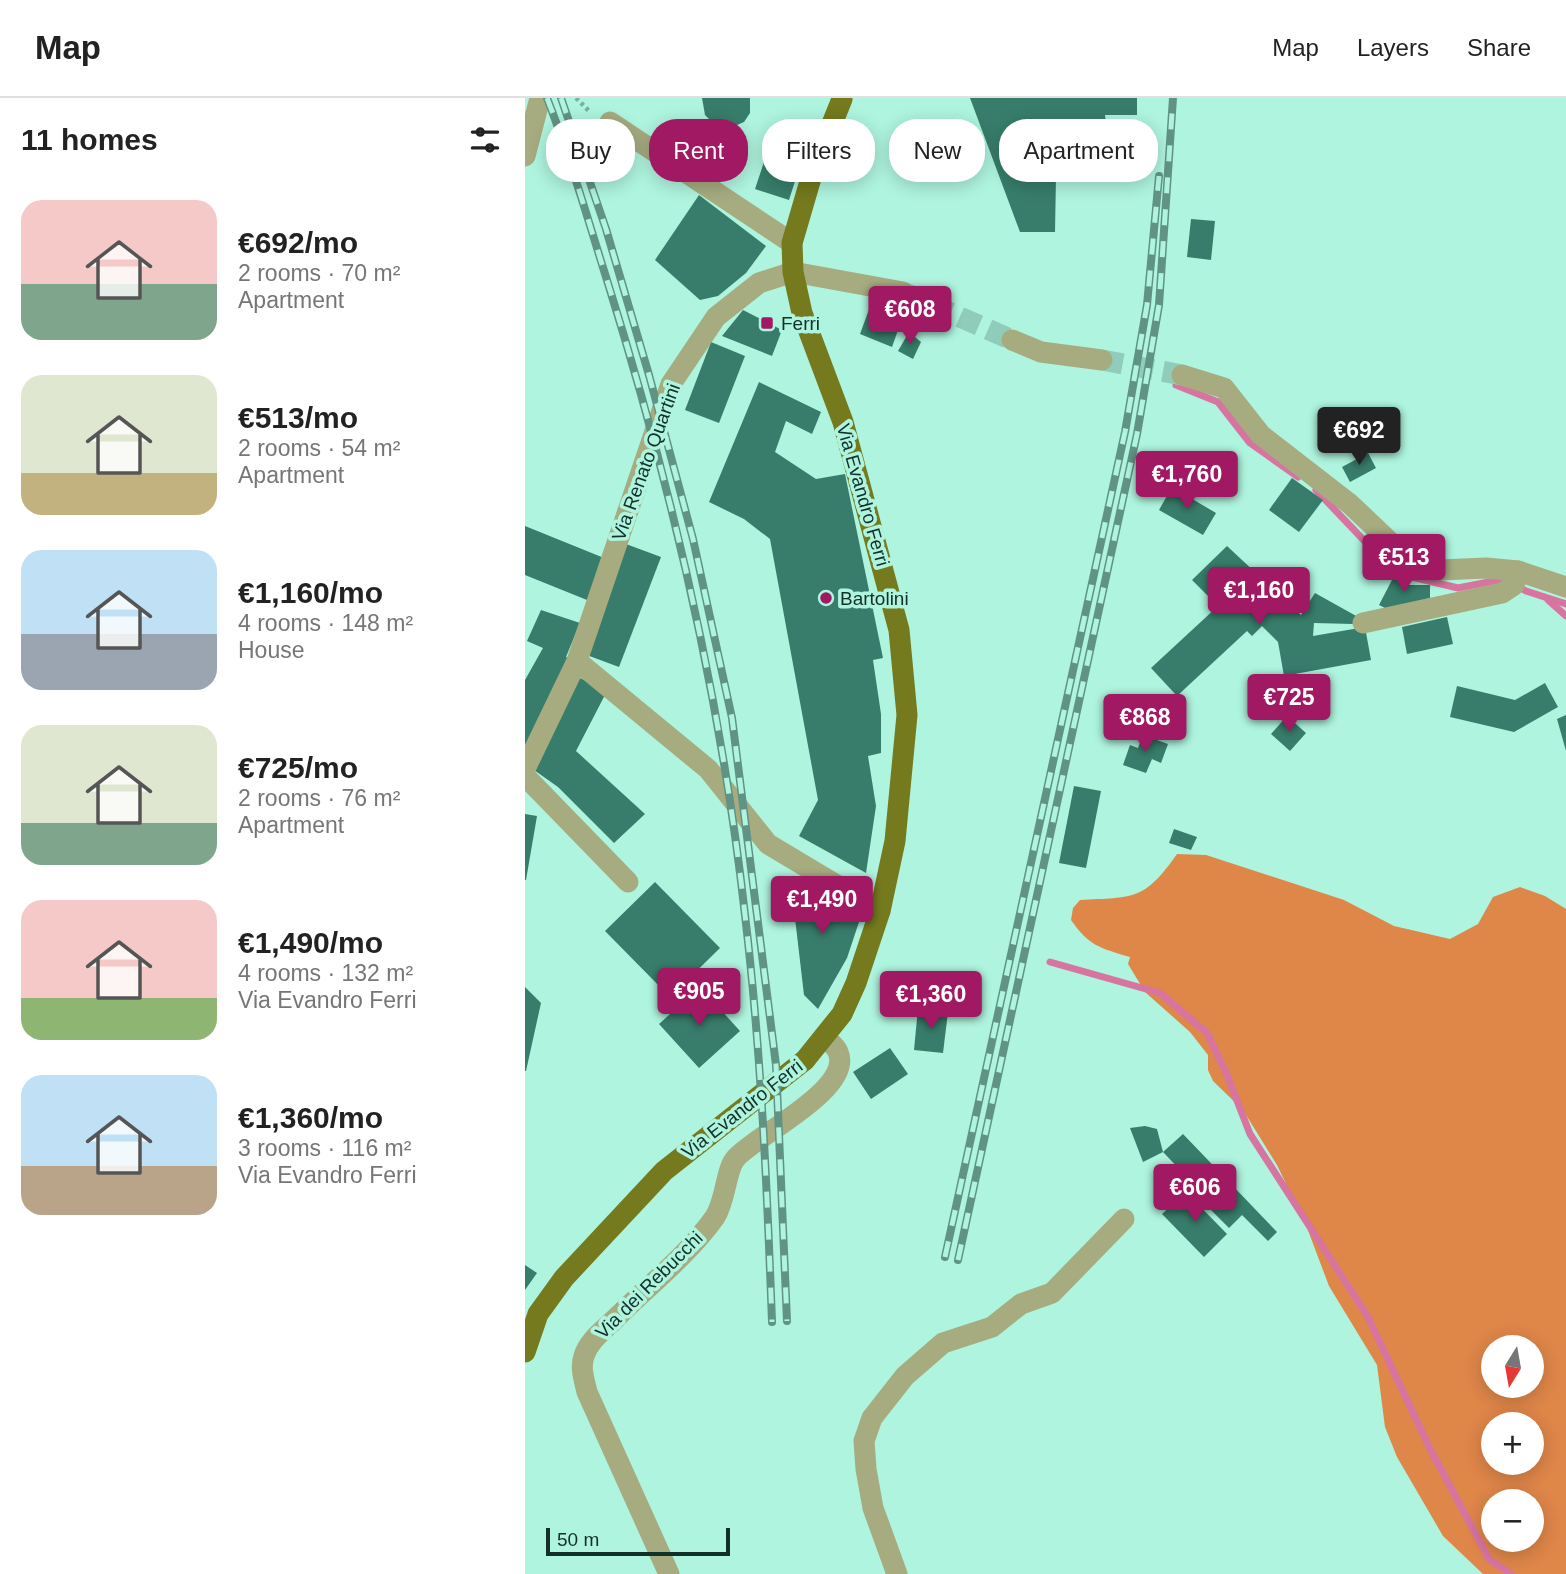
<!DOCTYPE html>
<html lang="en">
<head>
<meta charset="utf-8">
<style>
	:root { --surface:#fff; --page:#f2f2f2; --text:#222; --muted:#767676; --line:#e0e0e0; --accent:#a11863 }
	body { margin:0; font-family:Helvetica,sans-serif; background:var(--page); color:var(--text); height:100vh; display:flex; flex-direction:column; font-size:26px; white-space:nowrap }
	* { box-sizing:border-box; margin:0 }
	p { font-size:23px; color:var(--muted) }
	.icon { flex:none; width:38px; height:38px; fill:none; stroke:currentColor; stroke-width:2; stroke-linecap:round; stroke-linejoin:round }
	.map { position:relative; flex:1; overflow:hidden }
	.drawer { display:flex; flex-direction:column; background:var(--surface); width:525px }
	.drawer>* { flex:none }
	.top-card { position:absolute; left:21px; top:21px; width:665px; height:63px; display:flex; gap:14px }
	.needle { width:46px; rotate:191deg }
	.tools { position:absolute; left:956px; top:1237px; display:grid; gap:14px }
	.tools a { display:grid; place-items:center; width:63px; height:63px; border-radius:50%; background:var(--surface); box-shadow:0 4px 18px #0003; font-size:35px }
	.scale { position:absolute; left:21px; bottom:18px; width:184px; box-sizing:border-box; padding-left:7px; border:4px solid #133028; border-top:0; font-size:19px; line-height:24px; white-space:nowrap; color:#133028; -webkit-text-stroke:5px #aef4de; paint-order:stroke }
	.price { position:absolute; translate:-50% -60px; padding:0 16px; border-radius:7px; background:var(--accent); color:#fff; font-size:23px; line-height:46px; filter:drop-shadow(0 2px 4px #0008) }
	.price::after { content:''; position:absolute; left:50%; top:42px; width:21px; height:16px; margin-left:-10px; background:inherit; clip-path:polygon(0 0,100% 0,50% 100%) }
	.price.current { background:#222; color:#fff }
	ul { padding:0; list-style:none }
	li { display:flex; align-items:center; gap:21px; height:175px; padding:0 21px }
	li span { display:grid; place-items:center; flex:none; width:196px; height:140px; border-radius:21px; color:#555 }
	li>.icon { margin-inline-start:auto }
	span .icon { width:84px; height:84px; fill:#fffc; stroke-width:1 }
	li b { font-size:30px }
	h2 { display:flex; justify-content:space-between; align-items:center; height:84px; padding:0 21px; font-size:30px }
	.chip { padding:0 24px; border-radius:28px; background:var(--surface); box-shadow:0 4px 18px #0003; font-size:24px; line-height:63px }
	.chip.current { background:var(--accent); color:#fff }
	header { display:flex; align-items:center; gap:42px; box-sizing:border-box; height:98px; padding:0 35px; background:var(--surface); border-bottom:2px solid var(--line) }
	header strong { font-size:33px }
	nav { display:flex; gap:38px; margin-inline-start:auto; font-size:24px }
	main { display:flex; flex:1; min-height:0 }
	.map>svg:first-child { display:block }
	.forest { fill:#df8649; fill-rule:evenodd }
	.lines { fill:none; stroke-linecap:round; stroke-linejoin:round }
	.stream { stroke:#d7749f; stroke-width:7 }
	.building { fill:#387d6b }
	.minor-tunnel { stroke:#8fcdba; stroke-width:21; stroke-dasharray:21 10; stroke-linecap:butt }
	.path { stroke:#79b1a0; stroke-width:4.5; stroke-dasharray:3.5 3.5; stroke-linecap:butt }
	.minor { stroke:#a6ab80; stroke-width:21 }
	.major { stroke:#747a1d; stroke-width:21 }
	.rail-casing { stroke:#619384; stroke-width:8 }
	.rail { stroke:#aef4de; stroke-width:5; stroke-dasharray:16; stroke-linecap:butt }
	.poi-dot { fill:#a11863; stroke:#aef4de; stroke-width:2.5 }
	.labels { text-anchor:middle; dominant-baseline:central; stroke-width:7; stroke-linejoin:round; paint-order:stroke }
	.poi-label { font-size:19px; fill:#133028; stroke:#aef4de; text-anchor:start }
	.street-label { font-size:19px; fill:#133028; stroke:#aef4de }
</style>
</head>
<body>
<header>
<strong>Map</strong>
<nav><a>Map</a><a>Layers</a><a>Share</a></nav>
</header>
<main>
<section class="drawer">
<h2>11 homes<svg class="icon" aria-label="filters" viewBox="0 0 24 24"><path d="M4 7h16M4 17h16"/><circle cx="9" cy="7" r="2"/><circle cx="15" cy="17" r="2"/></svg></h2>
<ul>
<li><span style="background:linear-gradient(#f6c9c9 60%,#7fa58c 0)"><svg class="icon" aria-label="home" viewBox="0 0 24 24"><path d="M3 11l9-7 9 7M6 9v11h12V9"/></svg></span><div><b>€692/mo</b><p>2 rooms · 70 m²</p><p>Apartment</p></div></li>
<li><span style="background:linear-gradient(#dfe7d0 70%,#c2b280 0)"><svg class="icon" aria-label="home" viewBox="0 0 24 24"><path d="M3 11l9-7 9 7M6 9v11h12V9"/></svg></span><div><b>€513/mo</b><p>2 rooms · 54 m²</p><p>Apartment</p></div></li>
<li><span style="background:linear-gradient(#bfe0f5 60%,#9aa5b1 0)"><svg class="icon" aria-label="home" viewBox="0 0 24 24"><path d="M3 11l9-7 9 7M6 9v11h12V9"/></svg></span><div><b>€1,160/mo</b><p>4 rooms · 148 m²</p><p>House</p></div></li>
<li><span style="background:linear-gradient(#dfe7d0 70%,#7fa58c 0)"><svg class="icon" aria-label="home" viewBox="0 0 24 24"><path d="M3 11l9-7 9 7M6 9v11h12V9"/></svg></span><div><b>€725/mo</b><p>2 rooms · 76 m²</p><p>Apartment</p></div></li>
<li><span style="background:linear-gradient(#f6c9c9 70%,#8fb573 0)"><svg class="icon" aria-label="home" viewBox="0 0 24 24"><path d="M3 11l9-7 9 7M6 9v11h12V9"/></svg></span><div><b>€1,490/mo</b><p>4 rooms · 132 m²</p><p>Via Evandro Ferri</p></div></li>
<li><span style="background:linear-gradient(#bfe0f5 65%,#b9a48a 0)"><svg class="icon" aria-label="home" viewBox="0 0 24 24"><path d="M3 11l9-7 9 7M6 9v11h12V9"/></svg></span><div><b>€1,360/mo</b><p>3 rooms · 116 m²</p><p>Via Evandro Ferri</p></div></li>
</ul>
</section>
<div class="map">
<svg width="1041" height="1476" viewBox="0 0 1041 1476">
	<rect width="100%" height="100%" fill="#aef4de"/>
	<path class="forest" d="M652,756L681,757L819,802L869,828L925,841L953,826L968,799L995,789L1020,798L1041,811V1476H958L918,1438L872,1359L860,1329L852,1267L804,1188L781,1127L752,1067L718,1012L688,983L683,972V957L665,934L620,894L603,866L605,859C575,850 564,848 546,822L548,810L555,802C609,799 619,803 652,756ZM968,1250H1006V1288H968ZM968,1326H1006V1365H968ZM968,1404H1006V1442H968Z"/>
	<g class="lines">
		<g class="stream">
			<path d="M651,287L693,304L725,345L773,379"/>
			<path d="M791,392L870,475L933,490L979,481L1001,493L1041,506"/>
			<path d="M1023,502L1041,518"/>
			<path d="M525,864L635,895L682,935L702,977L725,1036L843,1219L905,1351L964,1461L986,1476"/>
		</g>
	</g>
	<g class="building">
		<path d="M177,0H225V15L219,24L205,30L189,26L180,17Z"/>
		<path d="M445,0H612V17H580L581,25L532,23L530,134H495Z"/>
		<path d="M258,49L279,55L264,102L230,91L242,55L255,59Z"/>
		<path d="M174,97L241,148L221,175L193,198L175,202L130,162Z"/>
		<path d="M666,121L690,123L686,162L662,159Z"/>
		<path d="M346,206L378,218L367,249L335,236Z"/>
		<path d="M218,212L257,232L247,258L197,238Z"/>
		<path d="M384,234L396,244L388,261L373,253Z"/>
		<path d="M186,244L220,258L194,325L160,312Z"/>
		<path d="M234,284L296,314L287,336L261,323L250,354L291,381L320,376L358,560L348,562L356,616V655L343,658L351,708L341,775L274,738L293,702L245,441L219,421L184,404Z"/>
		<path d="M843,355L851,370L825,384L817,369Z"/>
		<path d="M767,380L798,402L774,434L744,412Z"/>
		<path d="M647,389L691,415L678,437L634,412Z"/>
		<path d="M0,428L79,460L62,502L0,477Z"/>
		<path d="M101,446L136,459L94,569L59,556Z"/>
		<path d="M702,448L776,517L790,495L833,519L828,526L789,525L788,538L840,529L846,562L759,578L753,544L737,528L727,538L722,533L652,598L626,570L693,508L667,482Z"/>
		<path d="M868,480L885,487H905V500L862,511L854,507Z"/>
		<path d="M16,512L55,525L41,559L46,562L0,650V582L18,550L2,543Z"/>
		<path d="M922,519L928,546L882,556L877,529Z"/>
		<path d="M53,579L82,593L51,653L120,716L89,745L33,689L9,672Z"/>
		<path d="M1020,585L1033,609L989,634L925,619L932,588L990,602Z"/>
		<path d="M1041,617V653L1032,621Z"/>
		<path d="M762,618L781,635L765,653L746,636Z"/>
		<path d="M618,637L643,646L636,665L627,661L621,675L598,667L605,647L613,650Z"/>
		<path d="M549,688L576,693L561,770L534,765Z"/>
		<path d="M0,716L12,718L1,782H0Z"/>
		<path d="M649,731L672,739L666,752L644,745Z"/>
		<path d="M288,782L338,812L322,860L293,911L279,897L266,786Z"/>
		<path d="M130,784L195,850L145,899L80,833Z"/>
		<path d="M0,889L16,905L1,973H0Z"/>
		<path d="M175,889L215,933L174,970L134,926Z"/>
		<path d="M393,910L423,914L418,955L389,952Z"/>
		<path d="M365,950L383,976L346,1001L328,974Z"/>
		<path d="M620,1028L632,1031L638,1054L618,1064L605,1030Z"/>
		<path d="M658,1036L752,1134L743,1143L717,1117L704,1130L683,1109L695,1097L669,1070L661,1078L638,1054Z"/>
		<path d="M661,1094L702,1136L679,1159L637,1116Z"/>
		<path d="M0,1167L12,1175L0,1192Z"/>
	</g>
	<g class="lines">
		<g class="minor-tunnel">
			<path d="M378,194L487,242"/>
			<path d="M577,262L657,277"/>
		</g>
		<path class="path" d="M51,0L65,14"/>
		<g class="minor">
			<path d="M85,24L267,145"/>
			<path d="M0,58L15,0"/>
			<path d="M487,242L516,254L577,262"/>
			<path d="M657,277L699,290L736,337L825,406L883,461L916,472L961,470L993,473L1041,489"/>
			<path d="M838,525L977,495L989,487L993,473"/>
			<path d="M52,563L183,671L243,746L355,813"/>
			<path d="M0,671L52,563L146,286L191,219L234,185L268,174L378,194"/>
			<path d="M0,678L103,784"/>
			<path d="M144,1476L62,1294C59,1281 55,1270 59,1258C64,1242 79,1232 90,1221C122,1189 164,1156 190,1119C201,1102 201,1070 211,1060C231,1037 329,991 313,954C311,948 303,943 299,939"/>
			<path d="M372,1476L348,1410L341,1371L339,1343L347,1320L380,1278L418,1245L467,1229L496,1206L527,1195L599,1121"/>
		</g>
		<path class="major" d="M0,1254L13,1216L39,1180L139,1073L280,962L317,916L331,885L355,813L370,743L382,617L374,532L318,324L277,215L268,174L267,145L288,73L317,1"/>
		<g class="rail-casing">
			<g id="rail">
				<path d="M22,0C45,58 62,119 81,179C146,386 196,601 220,817C236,952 242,1088 247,1224"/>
				<path d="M36,0L81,131L124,277L168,441L207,620L251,967L262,1223"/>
				<path d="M420,1159L600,334L622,207L634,78"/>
				<path d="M433,1162L612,336L634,207L648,0"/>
			</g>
		</g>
		<use href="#rail" class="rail"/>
	</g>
	<g class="poi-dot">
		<rect x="235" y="218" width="14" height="14" rx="3.5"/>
		<circle cx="301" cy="500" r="7"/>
	</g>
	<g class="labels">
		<g class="poi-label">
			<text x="256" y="225">Ferri</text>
			<text x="315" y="500">Bartolini</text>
		</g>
		<g class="street-label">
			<text transform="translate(121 364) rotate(-70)">Via Renato Quartini</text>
			<text transform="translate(338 397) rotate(74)">Via Evandro Ferri</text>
			<text transform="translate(217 1011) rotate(-38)">Via Evandro Ferri</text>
			<text transform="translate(124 1187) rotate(-45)">Via dei Rebucchi</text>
		</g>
	</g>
</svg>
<div class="tools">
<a><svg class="needle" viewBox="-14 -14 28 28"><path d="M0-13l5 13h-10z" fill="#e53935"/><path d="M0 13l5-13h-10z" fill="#767676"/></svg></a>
<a>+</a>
<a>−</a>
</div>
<div class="scale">50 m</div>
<b class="price" style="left:385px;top:248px">€608</b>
<b class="price current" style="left:834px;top:369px">€692</b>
<b class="price" style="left:662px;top:413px">€1,760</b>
<b class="price" style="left:879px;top:496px">€513</b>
<b class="price" style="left:734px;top:529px">€1,160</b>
<b class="price" style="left:764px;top:636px">€725</b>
<b class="price" style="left:620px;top:656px">€868</b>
<b class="price" style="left:297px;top:838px">€1,490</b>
<b class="price" style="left:174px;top:930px">€905</b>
<b class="price" style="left:406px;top:933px">€1,360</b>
<b class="price" style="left:670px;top:1126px">€606</b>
<div class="top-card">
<a class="chip">Buy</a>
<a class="chip current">Rent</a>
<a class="chip">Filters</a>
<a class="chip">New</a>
<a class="chip">Apartment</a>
</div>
</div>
</main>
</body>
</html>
